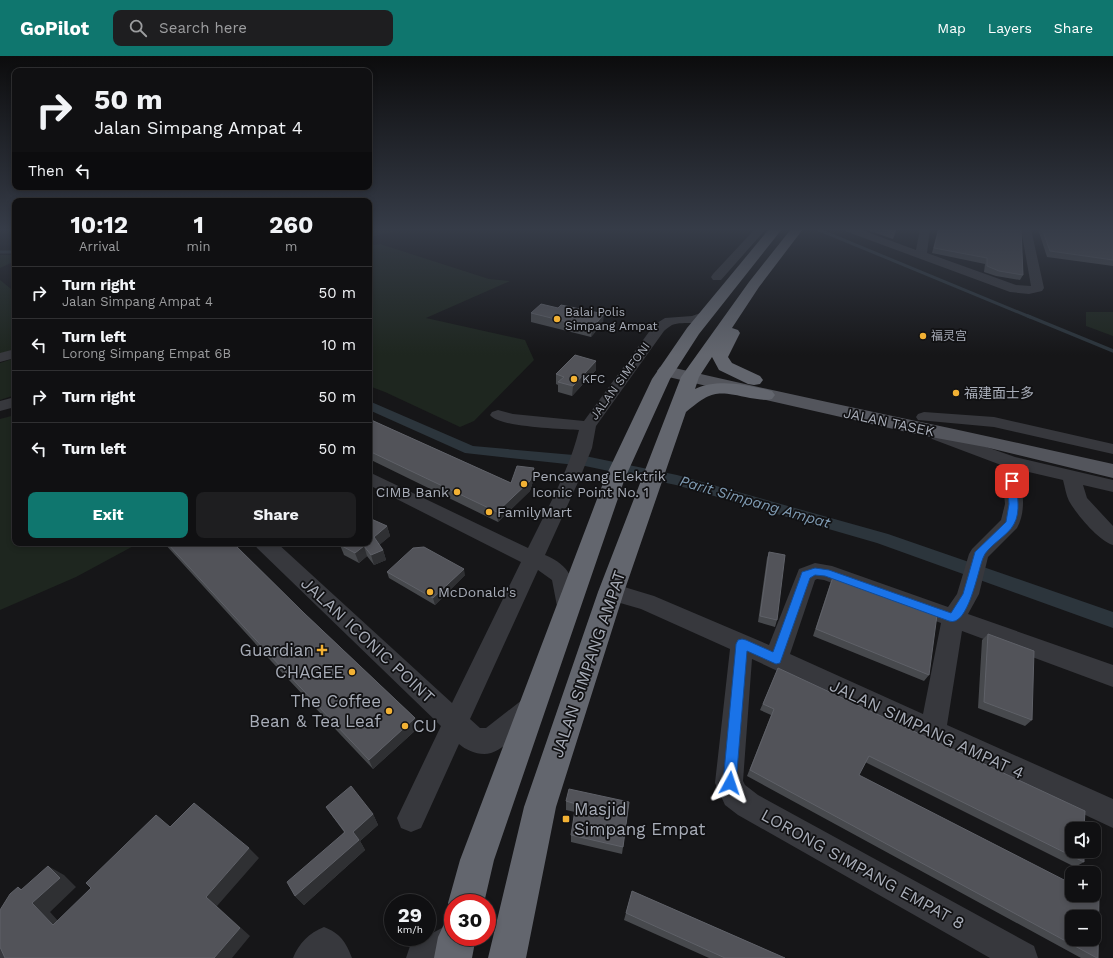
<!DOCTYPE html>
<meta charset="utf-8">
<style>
body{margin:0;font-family:"Work Sans","Noto Sans SC",sans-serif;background:#1e1e20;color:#f1f3f6;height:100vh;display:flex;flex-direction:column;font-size:15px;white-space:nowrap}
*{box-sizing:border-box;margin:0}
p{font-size:13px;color:#9c9d9f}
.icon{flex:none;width:22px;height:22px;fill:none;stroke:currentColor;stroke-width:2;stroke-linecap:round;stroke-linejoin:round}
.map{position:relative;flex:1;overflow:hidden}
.side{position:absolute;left:12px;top:142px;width:360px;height:348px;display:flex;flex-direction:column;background:#101012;border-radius:8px;box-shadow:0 2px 6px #0003,0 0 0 1px #303032}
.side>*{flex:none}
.guide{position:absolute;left:12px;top:12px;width:360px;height:122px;border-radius:8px;box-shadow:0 2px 6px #0003,0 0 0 1px #303032;background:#101012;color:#f1f3f6;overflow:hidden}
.tools{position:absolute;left:1065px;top:766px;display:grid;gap:8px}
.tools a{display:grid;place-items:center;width:36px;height:36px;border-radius:8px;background:#101012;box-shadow:0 2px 6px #0003,0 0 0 1px #303032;font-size:20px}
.speed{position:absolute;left:384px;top:838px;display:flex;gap:8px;font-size:20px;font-weight:700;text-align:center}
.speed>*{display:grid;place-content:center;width:52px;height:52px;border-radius:50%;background:#101012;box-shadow:0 2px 6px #0003,0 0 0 1px #303032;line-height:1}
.speed small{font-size:10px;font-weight:400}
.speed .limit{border:6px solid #d22;background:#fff;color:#111}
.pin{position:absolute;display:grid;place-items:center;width:34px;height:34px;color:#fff;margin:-17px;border-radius:8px;box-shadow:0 2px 6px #0006}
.me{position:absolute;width:44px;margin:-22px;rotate:5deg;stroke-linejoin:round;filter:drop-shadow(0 0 3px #0008)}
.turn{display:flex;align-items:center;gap:14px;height:84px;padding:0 16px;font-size:18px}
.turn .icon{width:52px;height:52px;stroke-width:2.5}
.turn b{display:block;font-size:28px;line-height:34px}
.then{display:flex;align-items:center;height:38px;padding:0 16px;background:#0003;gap:8px;font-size:15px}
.eta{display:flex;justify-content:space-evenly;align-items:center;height:68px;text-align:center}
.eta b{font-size:24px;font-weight:700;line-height:28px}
.cta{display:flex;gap:8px;margin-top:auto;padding:8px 16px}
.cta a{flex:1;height:46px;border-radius:8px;background:#0f766e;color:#fff;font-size:16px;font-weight:700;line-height:46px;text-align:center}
.cta a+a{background:#1e1e20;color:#f1f3f6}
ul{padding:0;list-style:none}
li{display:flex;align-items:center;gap:12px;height:52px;padding:0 16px;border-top:1px solid #303032}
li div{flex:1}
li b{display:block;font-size:15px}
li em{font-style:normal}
header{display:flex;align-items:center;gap:24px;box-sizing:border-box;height:56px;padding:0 20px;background:#0f766e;color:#fff}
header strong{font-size:19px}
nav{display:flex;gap:22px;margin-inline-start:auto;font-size:14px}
.search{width:280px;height:36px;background:#1e1e20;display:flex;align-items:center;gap:10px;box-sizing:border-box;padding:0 14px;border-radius:8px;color:#9c9d9f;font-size:15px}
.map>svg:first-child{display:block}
.green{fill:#1e261f}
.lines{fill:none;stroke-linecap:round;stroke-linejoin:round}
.stream-far1{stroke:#2c353c;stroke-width:3}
.stream{stroke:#2c353c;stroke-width:3.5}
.canal{fill:#2c353c;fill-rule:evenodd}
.minor{fill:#37383d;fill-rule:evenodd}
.major{fill:#53555c;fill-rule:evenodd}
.highway{fill:#63666e;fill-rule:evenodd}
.wall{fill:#47494d}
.shaded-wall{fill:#2f3033}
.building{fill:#525359;stroke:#5f6168;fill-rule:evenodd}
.route{fill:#1a73e8;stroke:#114b97}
.poi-dot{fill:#f2b134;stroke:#111113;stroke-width:1.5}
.labels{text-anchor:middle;stroke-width:3.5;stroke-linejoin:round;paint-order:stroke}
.far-poi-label{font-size:12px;fill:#a8adb8;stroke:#111113;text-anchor:start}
.far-street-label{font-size:12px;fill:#a8adb8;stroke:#111113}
.poi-label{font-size:14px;fill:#a8adb8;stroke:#111113;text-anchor:start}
.street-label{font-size:14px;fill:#a8adb8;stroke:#111113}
.water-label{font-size:15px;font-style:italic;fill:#7f9bb3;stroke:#111113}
.near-street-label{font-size:17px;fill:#a8adb8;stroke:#111113}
.near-poi-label{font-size:17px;fill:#a8adb8;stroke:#111113;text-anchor:end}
</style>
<header>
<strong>GoPilot</strong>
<div class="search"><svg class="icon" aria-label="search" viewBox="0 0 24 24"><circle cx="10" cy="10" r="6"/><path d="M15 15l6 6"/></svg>Search here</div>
<nav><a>Map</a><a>Layers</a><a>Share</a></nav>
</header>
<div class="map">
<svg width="1113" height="902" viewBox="0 0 1113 902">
<rect width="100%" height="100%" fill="#161618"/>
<path class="green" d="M369,173H408L369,181Z
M380,188L489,223L510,225L426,262L525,284L534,304L474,365L460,371L385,336L369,330V190Z
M0,199H15V205L0,212Z
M0,224L15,236V293L0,298Z
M1086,256H1113V280L1086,270Z
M15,302V339L0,344V307Z
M15,359V487H139L76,521L0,554V363Z"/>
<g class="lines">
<path class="stream-far1" d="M817,173L1030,261
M0,196H15"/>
<path class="stream" d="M1028,260L1113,295"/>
<path class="canal" d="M369,345L473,390L585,400L677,419L888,478L1113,556V572L877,487L676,429L585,410L465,397L369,354Z"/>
<path class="minor" d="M755,173H766L721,224H713L711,221L713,218Z
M844,173H859L916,194L920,173H930L927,197L1016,229L1031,230L1021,173H1031L1044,232L1042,235L1029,238L1010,236L845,175Z
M706,255L711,256L713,259C703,272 684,264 672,269C669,271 666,273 664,275L596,370L592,392L579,424L545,499C571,510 574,524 579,550L576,556L568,559L560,556L557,550L552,524L538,514L470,663L480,672H486L522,644L531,640L540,644L544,652C542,655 541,658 540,660C534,668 499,696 491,697C480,700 467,695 459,688L421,772L411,776L401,772L397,762L441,670L257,492L254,487H277L452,647L521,506L369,429V416L528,492C547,453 569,415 579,374C562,373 498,371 490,359L492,356L498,354L513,358L584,365L654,269L665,262L692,260Z
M15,293V302L0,306V297Z
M15,341V351L0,355V345Z
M924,356L994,361L1113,388V398L994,371L918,364L916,361L918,358Z
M938,374L1015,401L1113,424V436L1083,429L1087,442L1113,470V489C1099,485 1077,459 1069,445C1066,439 1065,431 1063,424L1020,414C1022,433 1027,454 1017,472L988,501L979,538L968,558L1113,609V631L962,575L947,669L1113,743V772L752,603L743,725L745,729L758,739L1034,890L1038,902H990L738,759L725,749L715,727L730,593L641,553L603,542L600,536L603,530L611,527L654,540L769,589L799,513L815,507L832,510L948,551L957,538L969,498L972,493L1001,464L1005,448L1001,409L932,383L930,379L932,375ZM817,523L824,524L941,567L923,658L790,598L815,524Z
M453,866V881H473L468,892L451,902H406L410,890L427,880Z
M324,871C340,877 346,886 352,902H293C299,887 309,877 324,871Z
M0,880L12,884L19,902H0Z"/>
<path class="major" d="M666,310C815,345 964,374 1113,408V422L985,391L920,379L766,344L660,319L657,315L660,311Z"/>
<path class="highway" d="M769,173H782L699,278L670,323L625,422L494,804L484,847H453V859L448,847L460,804L605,422L652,323L687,272Z
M791,173H803L759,231L732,272L738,274L740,277L728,301L732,307L760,320L763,324L760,328L754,329L748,328L719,314L712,301L699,321L695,333C718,322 748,329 772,335L775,339L772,343C765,345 758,343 750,342C716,335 713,334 686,356L624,536L556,751L526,902H488L524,751L598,536L681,321L749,226Z
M453,864V881H476L472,902H434L438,881L444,868Z"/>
</g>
<path class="wall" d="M867,173H897L893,183L867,174Z
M938,173H1021L1023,219L1020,224L996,220L984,216L985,208L932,197Z
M1038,173H1113V210L1047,201Z
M531,257L603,267L591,281L531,266Z
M596,305V314L572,340L558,336V329L556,328V318Z
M369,363L511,427L534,422L530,435L498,466L369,403Z
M387,470L390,480L379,489L383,494L386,504L374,509L367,500L359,507L344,499L340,489Z
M164,487H233L304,557L415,662L418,672L373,713L272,606Z
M769,496L777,564L775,571L758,566L767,502Z
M387,516L465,519L435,549L389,522Z
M833,521L929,619L924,625L813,580L830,528Z
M988,578L1032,664L1025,670L978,652L982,584Z
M778,612L1084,806L1075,811L865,706L859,719L1098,902H1081L747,720L771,659L760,654Z
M566,745L629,746L623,791L622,798L571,786V779L575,756L566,754Z
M326,751L373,758L378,769L360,785L365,794L304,849L295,840L344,776L333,761Z
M632,835L785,902H709L624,864Z"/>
<path class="shaded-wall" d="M604,258L603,267L591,281L592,272Z
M596,305V314L572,340L573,330Z
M534,412V422L530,435L498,466L497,456Z
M387,470L390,480L377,491L374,481Z
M364,490L367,500L359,507L355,497Z
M383,494L386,504L374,509L371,499Z
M464,513L465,519L435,549L433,542Z
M415,662L418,672L373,713L369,704Z
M373,758L378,769L360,785L365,794L304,849L295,840L353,776Z
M249,792L259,802L217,850L250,880L232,902H214L206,841Z
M48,810L64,819L76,831L50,856L70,878L53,869L32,847L18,831L36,840Z"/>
<path class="building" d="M882,173H896L894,177Z
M939,173H1021L1023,219L999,215L987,210V202L934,192Z
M1042,173H1113V204L1050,195Z
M541,248L558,252L561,249L604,258L592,272L531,257Z
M575,299L596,305L573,330L558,326L564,321L556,318Z
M369,363L511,427L517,410L534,412L530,425L497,456L369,395Z
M369,462L387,470L374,481L383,494L371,499L364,490L355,497L340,489V487H369Z
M167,487H233L304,557L415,662L369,704L267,596Z
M424,491L464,513L433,542L387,516L413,492Z
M769,496L785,499L777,564L760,560Z
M833,521L937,559L929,619L816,573Z
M988,578L1034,595L1032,664L984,646Z
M778,612L1085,755L1084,773H1072V795H1084V806L869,700L859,719L1072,828V839H1094L1099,841L1098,902H1097L750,714L774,653L763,648ZM1072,861H1094V883H1072Z
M351,730L373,758L353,776L359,784L295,840L287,826L345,776L326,751Z
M569,733L629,746L623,791L571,779L576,748L566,745Z
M194,747L249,792L206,841L240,872L214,902H5L0,891V854L10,838L18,831L21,834L48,810L60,822L32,847L53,869L91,832L86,827L156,759L170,771Z
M632,835L785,902H725L626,857Z"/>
<linearGradient id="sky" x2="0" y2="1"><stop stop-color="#0c0c0d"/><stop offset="0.58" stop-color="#363c48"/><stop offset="1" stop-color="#363c48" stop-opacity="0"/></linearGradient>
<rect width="1113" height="299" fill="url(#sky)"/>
<path class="route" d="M1012,422L1016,425C1017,438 1021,456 1014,468C1008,480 987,490 983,502C978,514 968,572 949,565L825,520L815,519L810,522L780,607L776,608L747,595L736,727L734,732L730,734L725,732L723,727L736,588L738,584L742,583L746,584L773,596L801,519L802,516L815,512L829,514L951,557L963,538L975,496L1006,466L1009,448L1007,425Z"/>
<g class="poi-dot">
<circle cx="557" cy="263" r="4"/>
<circle cx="923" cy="280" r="4"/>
<circle cx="574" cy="323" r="4"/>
<circle cx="956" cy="337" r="4"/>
<circle cx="524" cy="428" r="4"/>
<circle cx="457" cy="436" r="4"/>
<circle cx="489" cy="456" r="4"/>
<circle cx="430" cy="536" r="4"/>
<path d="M320 588h4v4h4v4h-4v4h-4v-4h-4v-4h4z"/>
<circle cx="352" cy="616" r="4"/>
<circle cx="389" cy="655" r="4"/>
<circle cx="405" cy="670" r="4"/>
<rect x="562" y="759" width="8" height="8" rx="2"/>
</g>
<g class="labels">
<g class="far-poi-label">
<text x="565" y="260">Balai Polis<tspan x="565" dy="14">Simpang Ampat</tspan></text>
<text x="931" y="284">福灵宫</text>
<text x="582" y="327">KFC</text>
</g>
<g class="far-street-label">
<text transform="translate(620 325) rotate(-54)" y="4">JALAN SIMFONI</text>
</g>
<g class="poi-label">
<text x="964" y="342">福建面士多</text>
<text x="532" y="425">Pencawang Elektrik<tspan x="532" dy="16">Iconic Point No. 1</tspan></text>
<text x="449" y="441" text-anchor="end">CIMB Bank</text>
<text x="497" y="461">FamilyMart</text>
<text x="438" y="541">McDonald's</text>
</g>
<g class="street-label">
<text transform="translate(889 366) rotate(12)" y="5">JALAN TASEK</text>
</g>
<g class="water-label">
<text transform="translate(755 446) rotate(16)" y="5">Parit Simpang Ampat</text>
</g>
<g class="near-street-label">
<text transform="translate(368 584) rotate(43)" y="6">JALAN ICONIC POINT</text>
<text transform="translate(588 608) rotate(-71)" y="6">JALAN SIMPANG AMPAT</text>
<text transform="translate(927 673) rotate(25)" y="6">JALAN SIMPANG AMPAT 4</text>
<text transform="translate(863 813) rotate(29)" y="6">LORONG SIMPANG EMPAT 8</text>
</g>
<g class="near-poi-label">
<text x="314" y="600">Guardian</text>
<text x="344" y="622">CHAGEE</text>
<text x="381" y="651">The Coffee<tspan x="381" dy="20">Bean &amp; Tea Leaf</tspan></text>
<text x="413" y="676" text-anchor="start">CU</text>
<text x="574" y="759" text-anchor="start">Masjid<tspan x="574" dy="20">Simpang Empat</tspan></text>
</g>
</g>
</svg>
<div class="tools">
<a><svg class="icon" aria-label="sound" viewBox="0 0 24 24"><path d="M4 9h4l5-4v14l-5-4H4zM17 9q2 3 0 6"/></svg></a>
<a>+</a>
<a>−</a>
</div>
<div class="speed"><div>29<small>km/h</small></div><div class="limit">30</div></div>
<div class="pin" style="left:1012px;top:425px;background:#d93025"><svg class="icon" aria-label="arrive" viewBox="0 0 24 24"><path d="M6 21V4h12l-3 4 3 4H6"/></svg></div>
<svg class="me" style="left:730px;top:727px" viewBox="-20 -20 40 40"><path d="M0-17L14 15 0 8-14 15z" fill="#1a73e8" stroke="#fff" stroke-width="4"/></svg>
<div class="guide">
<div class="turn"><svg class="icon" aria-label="right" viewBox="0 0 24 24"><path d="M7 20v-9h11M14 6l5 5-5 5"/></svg><div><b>50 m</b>Jalan Simpang Ampat 4</div></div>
<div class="then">Then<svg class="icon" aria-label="left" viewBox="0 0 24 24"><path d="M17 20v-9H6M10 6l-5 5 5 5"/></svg></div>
</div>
<section class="side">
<div class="eta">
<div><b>10:12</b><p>Arrival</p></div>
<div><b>1</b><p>min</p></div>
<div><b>260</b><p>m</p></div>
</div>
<ul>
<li><svg class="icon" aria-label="right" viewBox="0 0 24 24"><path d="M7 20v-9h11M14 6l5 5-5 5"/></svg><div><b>Turn right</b><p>Jalan Simpang Ampat 4</p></div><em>50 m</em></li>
<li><svg class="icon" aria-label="left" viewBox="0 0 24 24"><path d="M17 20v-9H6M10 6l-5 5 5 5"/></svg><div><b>Turn left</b><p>Lorong Simpang Empat 6B</p></div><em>10 m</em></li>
<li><svg class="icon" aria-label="right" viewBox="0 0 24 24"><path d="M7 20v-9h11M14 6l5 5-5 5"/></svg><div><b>Turn right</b></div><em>50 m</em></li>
<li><svg class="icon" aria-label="left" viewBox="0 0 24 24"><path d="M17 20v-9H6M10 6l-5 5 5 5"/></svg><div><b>Turn left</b></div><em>50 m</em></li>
</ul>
<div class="cta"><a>Exit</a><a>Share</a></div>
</section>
</div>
